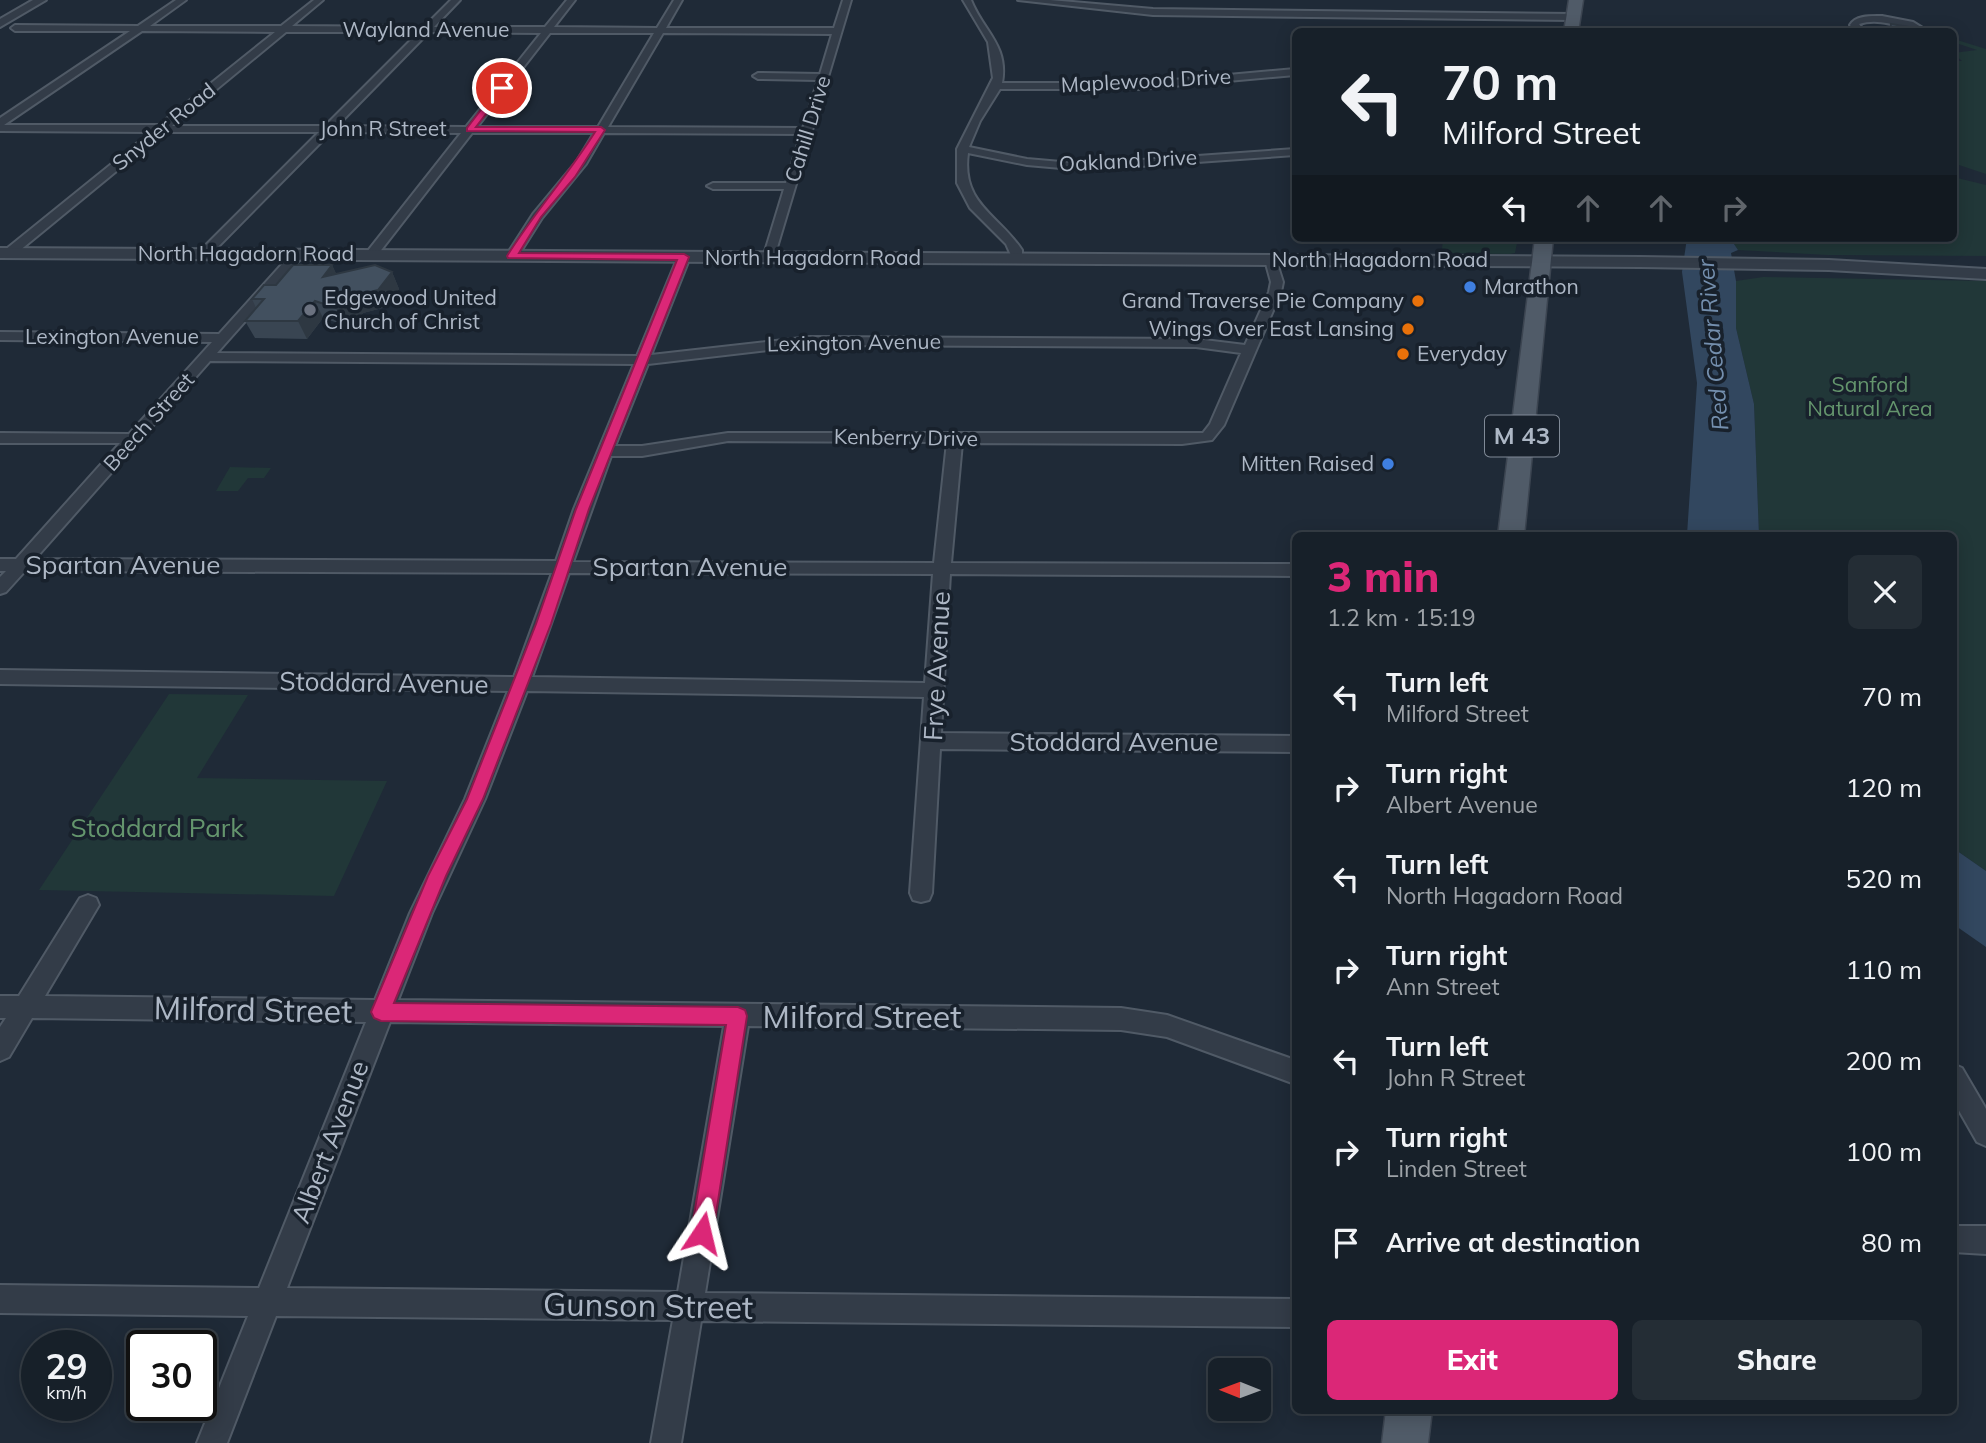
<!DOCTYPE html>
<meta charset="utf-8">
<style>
body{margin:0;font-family:Mulish,sans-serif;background:#242d35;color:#f1f3f6;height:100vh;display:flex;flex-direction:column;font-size:26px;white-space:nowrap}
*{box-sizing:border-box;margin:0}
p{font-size:23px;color:#9ea3a8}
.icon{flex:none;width:38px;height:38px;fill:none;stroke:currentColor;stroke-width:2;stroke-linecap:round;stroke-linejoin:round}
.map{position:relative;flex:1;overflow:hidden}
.panel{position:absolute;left:1292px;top:532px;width:665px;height:882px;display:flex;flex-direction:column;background:#172029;border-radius:10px;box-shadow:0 4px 18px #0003,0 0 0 2px #363e46}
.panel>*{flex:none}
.banner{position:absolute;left:1292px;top:28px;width:665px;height:214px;border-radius:10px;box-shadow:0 4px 18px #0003,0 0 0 2px #363e46;background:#172029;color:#f1f3f6;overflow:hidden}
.needle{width:46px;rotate:271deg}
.controls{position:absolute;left:1208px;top:1358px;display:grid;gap:14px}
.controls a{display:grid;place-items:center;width:63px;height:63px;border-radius:10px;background:#172029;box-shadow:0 4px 18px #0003,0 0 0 2px #363e46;font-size:35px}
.speed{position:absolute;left:21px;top:1330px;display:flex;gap:14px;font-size:35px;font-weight:700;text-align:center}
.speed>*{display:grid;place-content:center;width:91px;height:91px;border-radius:50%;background:#172029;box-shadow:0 4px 18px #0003,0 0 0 2px #363e46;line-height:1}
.speed small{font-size:18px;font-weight:400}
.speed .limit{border:4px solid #111;border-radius:10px;background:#fff;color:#111}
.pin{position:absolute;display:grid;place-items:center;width:60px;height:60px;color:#fff;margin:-30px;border:4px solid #fff;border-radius:50%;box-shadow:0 2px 7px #0007}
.me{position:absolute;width:77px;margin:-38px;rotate:10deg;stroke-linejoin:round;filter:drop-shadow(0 0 5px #0008)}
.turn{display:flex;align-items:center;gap:24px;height:147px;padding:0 35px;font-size:32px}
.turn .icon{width:91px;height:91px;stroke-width:2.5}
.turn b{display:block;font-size:49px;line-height:60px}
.lanes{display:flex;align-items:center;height:66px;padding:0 35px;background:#0003;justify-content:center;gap:35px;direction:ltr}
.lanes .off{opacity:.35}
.round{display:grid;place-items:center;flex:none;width:74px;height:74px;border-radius:10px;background:#242d35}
.overview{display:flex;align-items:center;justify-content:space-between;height:119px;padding:0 35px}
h1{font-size:42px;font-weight:800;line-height:52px;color:#db2777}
.primary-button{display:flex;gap:14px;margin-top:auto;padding:14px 35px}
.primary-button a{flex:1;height:80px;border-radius:10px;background:#db2777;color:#fff;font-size:28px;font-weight:800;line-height:80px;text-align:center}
.primary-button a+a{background:#242d35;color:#f1f3f6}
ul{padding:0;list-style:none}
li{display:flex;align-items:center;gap:21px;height:91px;padding:0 35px}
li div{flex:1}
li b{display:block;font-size:26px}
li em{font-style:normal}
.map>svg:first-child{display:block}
.green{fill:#213738}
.water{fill:#32475f}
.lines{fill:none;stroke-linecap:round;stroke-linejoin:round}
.minor-casing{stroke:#505a66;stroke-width:4}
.tertiary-casing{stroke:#505a66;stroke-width:4}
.primary-casing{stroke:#3c4551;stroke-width:3}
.minor{fill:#333c48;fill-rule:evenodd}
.tertiary{fill:#333c48;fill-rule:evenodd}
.primary{fill:#505b68;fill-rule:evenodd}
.wall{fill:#394552}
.shaded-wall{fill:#2e3842}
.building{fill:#42505f;stroke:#2e3842;stroke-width:2}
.route{fill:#db2777;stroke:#8e194d;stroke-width:2}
.shop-dot{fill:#3f7fe0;stroke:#18212c;stroke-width:2.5}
.food-dot{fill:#e8710a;stroke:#18212c;stroke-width:2.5}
.worship-dot{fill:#6b7280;stroke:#18212c;stroke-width:2.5}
.labels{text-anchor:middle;stroke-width:7;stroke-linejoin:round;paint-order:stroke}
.far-street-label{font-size:21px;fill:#adb7c5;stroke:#18212c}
.far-poi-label{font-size:21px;fill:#adb7c5;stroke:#18212c;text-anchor:start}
.far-park-label{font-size:21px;fill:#64956d;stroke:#18212c}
.far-water-label{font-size:23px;font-style:italic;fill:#748fae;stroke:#18212c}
.shield{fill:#18212c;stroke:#808a97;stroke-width:2}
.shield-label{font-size:24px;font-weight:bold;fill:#adb7c5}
.street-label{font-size:26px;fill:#adb7c5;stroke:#18212c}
.park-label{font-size:26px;fill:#64956d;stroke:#18212c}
.near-street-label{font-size:32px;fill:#adb7c5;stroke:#18212c}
</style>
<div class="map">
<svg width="1986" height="1443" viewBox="0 0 1986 1443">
<rect width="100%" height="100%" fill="#1f2a37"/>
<path class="green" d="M1954,39L1986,49V174L1953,163V61H1962L1953,53L1977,50L1953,42Z
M1953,177L1986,185V256L1828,255L1738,250L1730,238H1953Z
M1443,238H1518L1515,253L1509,254L1446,253L1442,249Z
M1763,277L1986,281V871L1953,848V536L1759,535L1754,404L1736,328V281Z
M230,467L271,468L264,478H248L238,491H216Z
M169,694L248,695L197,778L387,781L334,896L39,890Z"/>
<path class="water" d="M1687,238H1730L1738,250L1731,253L1736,281V328L1754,404L1759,535H1687L1697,383L1682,272Z
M1953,848L1986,871V947L1953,924Z"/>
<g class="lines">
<g class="minor-casing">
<path id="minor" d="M176,0H186L150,26H281L314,0H323L292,26L424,27L451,0H460L434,27H545L567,0H575L554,27L657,28L674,0H682L666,28H834L843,0H851L773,261L763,258L784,189H713L707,186L713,183H786L801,134L604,133L586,164L542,218L516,259L512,260L506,256L533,214L577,161L594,133H472L375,258L371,259L365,255L367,252L461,133L331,132L208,257H200V251L319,132H164L13,256H5V250L151,132L0,131V118L130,31H15L11,28L15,25L138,26ZM142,31L275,32L159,125H4ZM286,32H419L325,126H172ZM429,32L541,33L466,127L337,126ZM550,33H654L598,127H477ZM663,33L832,34L820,74L758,73L753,76L758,79L818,80L803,128L608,127Z
M963,0H971C983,31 1009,45 1002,83H1140L1295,69V75L1140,89H1000L980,121L969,147L1027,159L1084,164L1295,149V155L1084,170L1027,165L968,153C961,204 998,214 1022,250V262H1014L1006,244L970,208L957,183V149L993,78L988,42Z
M1018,0H1050L1153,9L1573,14L1577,17L1573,20L1153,15Z
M1882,16L1913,22L1929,32C1905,32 1885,16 1859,24L1865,32H1855L1850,25C1856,15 1871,16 1882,16Z
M297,251L303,255L301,258L217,353L637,356L678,257L684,253L690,257L651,355L810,337L1196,339L1245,345L1269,292L1271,282L1265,260L1267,257H1275L1283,282L1281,292L1224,425L1212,440L1182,444L962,443L951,563L1295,564V576L950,574L941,733L1295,736V752L940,749L932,893L929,900L921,902L913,900L910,893L924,697L527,691L485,799L432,913L398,1000L1121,1008L1167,1015L1295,1060V1084L1167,1037L1121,1030L748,1026L705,1293L1295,1299V1327L701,1321L681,1443H651L673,1320L276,1316L227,1443H197L248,1316L0,1313V1285L259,1288L366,1022L32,1018L9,1057L0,1061V1027L6,1018H0V996H19L80,898L88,895L96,898L99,905L45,996L375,1000L410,913L465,799L508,691L0,684V670L514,677L552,573L25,571L6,592L0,594V577L6,571H0V559H16L120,443H0V433L129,434L212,342L0,340V332L219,334L293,252ZM810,345L1196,347L1241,353L1210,424L1203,433H728L642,446H615L648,364ZM210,361L634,364L574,509L556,561L35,559ZM728,441L947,442L934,563L573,562L611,456H642ZM569,573L933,574L925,683L532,677ZM390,1022L724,1026L678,1292L287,1288Z
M1953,1064L1962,1068L1986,1109V1146L1977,1142L1953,1100Z
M1953,1226H1986V1254L1953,1252Z"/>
</g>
<g class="tertiary-casing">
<path id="tertiary" d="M33,0H46L0,27V19Z
M0,248L1641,257L1829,260L1986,269V279L1829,270L1641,267L0,258Z"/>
</g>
<g class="primary-casing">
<path id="primary" d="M1569,0H1583L1578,32H1564Z
M1535,238H1553L1524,536H1498Z
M1386,1410H1432L1428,1443H1382Z"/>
</g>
<use href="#minor" class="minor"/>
<use href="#tertiary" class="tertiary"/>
<use href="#primary" class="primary"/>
</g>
<path class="wall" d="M332,265L336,274L392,272L399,289L386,307L363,313L356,322L344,325L323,318L307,339L255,338L245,321L256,308L252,299L276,285Z"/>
<path class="shaded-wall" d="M332,265L341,283L323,277Z
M392,272L399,289L386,307L363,313L356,322L344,325L336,308Z
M315,301L323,318L307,339L298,321Z"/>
<path class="building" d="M1891,24L1916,28V32H1890Z
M293,265H332L323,277L375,265L392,272L378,290L355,296L348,304L336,308L315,301L298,321H245L264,299H252L264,285H276Z"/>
<path class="route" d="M499,86L506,88L476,127H601L605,130L575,177L541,217L519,253L684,254L689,257L589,509L551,624L483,799L446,876L394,1003L738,1007L745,1010L747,1016L713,1233L710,1241L702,1244L694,1241L691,1233L726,1025L381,1021L374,1018L371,1012L428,876L467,799L536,624L576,509L677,260L508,258L507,256C534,213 568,175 595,132L467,131V128Z"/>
<g class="shop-dot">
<circle cx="1470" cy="287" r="7"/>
<circle cx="1388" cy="464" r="7"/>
</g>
<g class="food-dot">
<circle cx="1418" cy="301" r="7"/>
<circle cx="1408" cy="329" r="7"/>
<circle cx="1403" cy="354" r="7"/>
</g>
<circle class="worship-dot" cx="310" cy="310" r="7"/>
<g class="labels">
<g class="far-street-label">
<text x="426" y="37">Wayland Avenue</text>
<text transform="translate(1146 81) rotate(-3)" y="7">Maplewood Drive</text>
<text transform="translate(164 127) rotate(-39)" y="7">Snyder Road</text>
<text x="383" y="136">John R Street</text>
<text transform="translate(808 129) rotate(-73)" y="7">Cahill Drive</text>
<text transform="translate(1128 161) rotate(-3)" y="7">Oakland Drive</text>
<text x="246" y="261">North Hagadorn Road</text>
<text x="813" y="265">North Hagadorn Road</text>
<text x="1380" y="267">North Hagadorn Road</text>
<text x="112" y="344">Lexington Avenue</text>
<text transform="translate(854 343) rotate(-1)" y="7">Lexington Avenue</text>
<text transform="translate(149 422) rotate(-48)" y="7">Beech Street</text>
<text transform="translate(906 438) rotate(1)" y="7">Kenberry Drive</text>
</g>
<g class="far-poi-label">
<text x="1484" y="294">Marathon</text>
<text x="324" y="305">Edgewood United<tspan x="324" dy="24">Church of Christ</tspan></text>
<text x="1404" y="308" text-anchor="end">Grand Traverse Pie Company</text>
<text x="1394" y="336" text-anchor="end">Wings Over East Lansing</text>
<text x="1417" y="361">Everyday</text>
<text x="1374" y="471" text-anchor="end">Mitten Raised</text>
</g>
<g class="far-park-label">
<text x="1870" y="392">Sanford<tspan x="1870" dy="24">Natural Area</tspan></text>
</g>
<g class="far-water-label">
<text transform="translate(1713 345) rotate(-95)" y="8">Red Cedar River</text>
</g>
<rect class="shield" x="1485" y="415.5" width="74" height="41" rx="5"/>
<g class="shield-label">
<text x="1522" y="444">M 43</text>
</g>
<g class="street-label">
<text x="123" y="574">Spartan Avenue</text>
<text x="690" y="576">Spartan Avenue</text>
<text transform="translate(937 666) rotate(-87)" y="9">Frye Avenue</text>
<text transform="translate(384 683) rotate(1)" y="9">Stoddard Avenue</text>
<text x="1114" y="751">Stoddard Avenue</text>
<text transform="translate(330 1142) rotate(-69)" y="9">Albert Avenue</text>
</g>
<g class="park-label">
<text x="157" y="837">Stoddard Park</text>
</g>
<g class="near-street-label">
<text transform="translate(253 1010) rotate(1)" y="11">Milford Street</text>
<text x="862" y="1028">Milford Street</text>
<text transform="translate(648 1306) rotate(1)" y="11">Gunson Street</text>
</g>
</g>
</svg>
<div class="controls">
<a><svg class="needle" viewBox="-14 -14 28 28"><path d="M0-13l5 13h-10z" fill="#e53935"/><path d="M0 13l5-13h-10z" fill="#9ea3a8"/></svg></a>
</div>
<div class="speed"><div>29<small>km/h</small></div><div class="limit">30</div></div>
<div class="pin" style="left:502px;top:88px;background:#d93025"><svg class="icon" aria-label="arrive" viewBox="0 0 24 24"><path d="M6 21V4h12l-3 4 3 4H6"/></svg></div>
<svg class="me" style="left:702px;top:1233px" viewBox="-20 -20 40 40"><path d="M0-17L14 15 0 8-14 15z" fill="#db2777" stroke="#fff" stroke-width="4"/></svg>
<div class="banner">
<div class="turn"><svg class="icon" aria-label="left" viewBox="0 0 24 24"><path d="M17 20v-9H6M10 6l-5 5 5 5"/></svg><div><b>70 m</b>Milford Street</div></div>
<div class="lanes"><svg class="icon" aria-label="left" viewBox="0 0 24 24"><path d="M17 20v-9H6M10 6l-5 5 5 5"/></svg><svg class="icon off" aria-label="ahead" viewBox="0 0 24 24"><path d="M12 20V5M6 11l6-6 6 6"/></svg><svg class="icon off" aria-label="ahead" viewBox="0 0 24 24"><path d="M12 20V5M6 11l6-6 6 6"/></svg><svg class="icon off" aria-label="right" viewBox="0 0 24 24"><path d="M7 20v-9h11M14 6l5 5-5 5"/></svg></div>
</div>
<section class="panel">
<div class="overview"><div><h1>3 min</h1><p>1.2 km · 15:19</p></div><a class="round"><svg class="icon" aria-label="close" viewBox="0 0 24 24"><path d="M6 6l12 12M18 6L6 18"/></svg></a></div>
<ul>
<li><svg class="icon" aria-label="left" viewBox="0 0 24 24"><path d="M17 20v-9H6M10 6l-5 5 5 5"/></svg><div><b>Turn left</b><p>Milford Street</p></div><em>70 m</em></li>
<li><svg class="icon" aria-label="right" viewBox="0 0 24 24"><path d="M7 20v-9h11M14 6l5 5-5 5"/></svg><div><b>Turn right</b><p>Albert Avenue</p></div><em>120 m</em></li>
<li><svg class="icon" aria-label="left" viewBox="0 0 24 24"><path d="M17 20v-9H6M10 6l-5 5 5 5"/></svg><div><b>Turn left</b><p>North Hagadorn Road</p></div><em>520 m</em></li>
<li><svg class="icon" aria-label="right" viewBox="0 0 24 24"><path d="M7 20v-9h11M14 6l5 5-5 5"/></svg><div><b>Turn right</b><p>Ann Street</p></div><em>110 m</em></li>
<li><svg class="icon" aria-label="left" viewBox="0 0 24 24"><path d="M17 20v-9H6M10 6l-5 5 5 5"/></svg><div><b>Turn left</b><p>John R Street</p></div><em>200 m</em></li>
<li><svg class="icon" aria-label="right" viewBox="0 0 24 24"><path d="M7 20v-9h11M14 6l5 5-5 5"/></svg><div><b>Turn right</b><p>Linden Street</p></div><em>100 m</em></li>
<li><svg class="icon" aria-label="arrive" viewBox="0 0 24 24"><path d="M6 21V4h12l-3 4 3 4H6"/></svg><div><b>Arrive at destination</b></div><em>80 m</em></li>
</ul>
<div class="primary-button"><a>Exit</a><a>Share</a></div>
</section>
</div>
